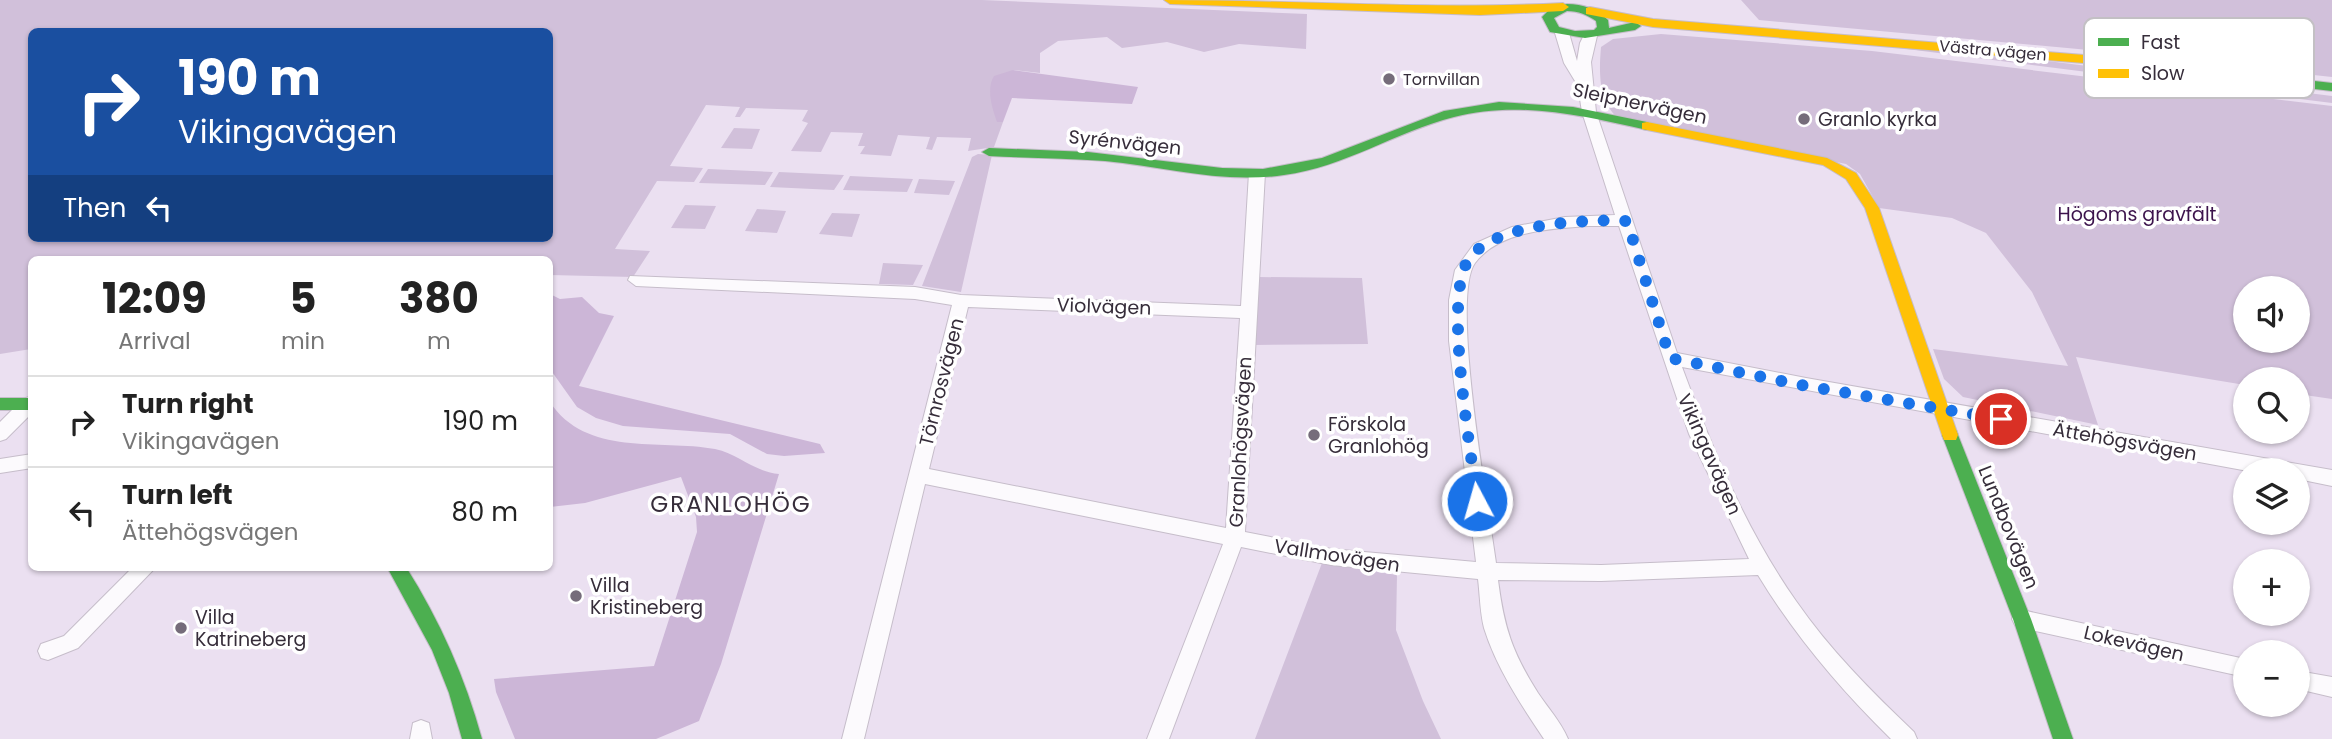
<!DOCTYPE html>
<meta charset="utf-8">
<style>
body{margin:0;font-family:Poppins,sans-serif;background:#f2f2f2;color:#222;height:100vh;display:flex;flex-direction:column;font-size:26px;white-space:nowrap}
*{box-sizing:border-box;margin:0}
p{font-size:23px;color:#767676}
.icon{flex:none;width:38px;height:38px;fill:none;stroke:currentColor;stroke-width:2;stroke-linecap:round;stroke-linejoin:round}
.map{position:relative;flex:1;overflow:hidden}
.drawer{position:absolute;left:28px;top:256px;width:525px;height:315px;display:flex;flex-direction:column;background:#fff;border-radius:10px;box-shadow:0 2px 5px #0004}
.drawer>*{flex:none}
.hud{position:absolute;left:28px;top:28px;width:525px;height:214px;border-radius:10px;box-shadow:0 2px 5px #0004;background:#1a4fa0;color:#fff;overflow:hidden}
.controls{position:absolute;left:2233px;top:276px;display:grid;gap:14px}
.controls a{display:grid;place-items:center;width:77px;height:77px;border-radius:50%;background:#fff;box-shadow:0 2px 5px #0004;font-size:35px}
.pin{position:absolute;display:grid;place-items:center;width:60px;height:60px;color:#fff;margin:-30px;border:4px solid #fff;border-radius:50%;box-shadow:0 2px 7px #0007}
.me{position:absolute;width:77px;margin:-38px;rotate:354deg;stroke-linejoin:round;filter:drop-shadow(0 0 5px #0008)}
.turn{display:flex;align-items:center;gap:24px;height:147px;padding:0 35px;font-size:32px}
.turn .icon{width:91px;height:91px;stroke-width:2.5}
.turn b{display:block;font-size:49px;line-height:60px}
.then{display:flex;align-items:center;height:66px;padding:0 35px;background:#0003;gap:14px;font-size:26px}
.eta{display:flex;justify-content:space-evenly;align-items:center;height:119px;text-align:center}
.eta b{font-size:42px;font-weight:700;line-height:49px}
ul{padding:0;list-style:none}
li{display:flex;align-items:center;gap:21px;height:91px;padding:0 35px;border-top:2px solid #e0e0e0}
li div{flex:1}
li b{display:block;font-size:26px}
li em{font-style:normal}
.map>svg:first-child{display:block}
.green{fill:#d1c0da;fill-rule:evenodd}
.forest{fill:#ccb6d7}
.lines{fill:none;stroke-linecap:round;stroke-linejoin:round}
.street-casing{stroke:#c6bdca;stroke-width:2}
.fast-casing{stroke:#c6bdca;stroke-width:2}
.slow-casing{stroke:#c6bdca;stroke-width:2}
.street{fill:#fcfafd;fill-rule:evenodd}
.fast{fill:#4caf50;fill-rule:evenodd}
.slow{fill:#ffc107;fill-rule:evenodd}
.route{stroke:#1a73e8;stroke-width:12;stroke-dasharray:0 21.6}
.poi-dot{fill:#756c7a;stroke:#fff;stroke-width:2.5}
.labels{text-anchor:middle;stroke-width:7;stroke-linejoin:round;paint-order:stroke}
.far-street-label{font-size:16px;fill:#362d3a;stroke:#fff}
.far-poi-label{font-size:16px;fill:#362d3a;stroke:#fff;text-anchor:start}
.street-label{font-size:19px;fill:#362d3a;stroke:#fff}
.poi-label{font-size:19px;fill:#362d3a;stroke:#fff;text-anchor:start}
.park-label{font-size:19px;fill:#3c134c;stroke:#fff}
.quarter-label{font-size:23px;letter-spacing:2px;fill:#362d3a;stroke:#fff}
.key{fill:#fff;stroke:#c3c0c4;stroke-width:2}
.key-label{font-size:19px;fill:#362d3a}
</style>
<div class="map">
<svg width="2332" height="739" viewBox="0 0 2332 739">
<rect width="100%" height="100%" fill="#ebe0f1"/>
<path class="green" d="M0,0H982L1307,14L1306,49L1239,44L1204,52L1167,42L1122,48L1107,37L1058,41L1040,53V73L1013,70L997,122H1003L994,147L968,151L971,138L937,137L932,150L926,149L930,137L898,135L891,156L860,154L865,146H858L863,133L831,132L821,152L791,151L808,123L802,121L808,110L746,108L740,117H735L740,107L706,105L670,166L703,168L694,182L657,181L615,249L650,251L633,277L550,275V259H32L31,349L0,354ZM32,32H550V238H32Z
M1741,0H2332V77L2078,49L1759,20Z
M1661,34L1872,51L2332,106V399L2298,394V380H2245V385L2076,357L2098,425L1963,397L1944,379L1933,349L2068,366L2032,292L1986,233L1952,218L1879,208L1860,174L1846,164L1617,117C1598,100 1599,71 1601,47L1613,39ZM2245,289H2298V341H2245Z
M1891,47L2047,61L2332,96V103Z
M734,128L760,129L752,149L721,148Z
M978,154L992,155L961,292L922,286L972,157Z
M708,169L773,172L765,185L699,183Z
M779,172L844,175L834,190L770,187Z
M850,176L913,179L907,192L843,190Z
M919,179L955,181L949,195L914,193Z
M685,205L716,206L705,229L671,228Z
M757,209L786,211L777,233L745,231Z
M832,213L860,214L852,237L819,234Z
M883,263L923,265L913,285L879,284Z
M1259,277L1362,278L1368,344L1255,345Z
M1322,563L1397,575L1396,630L1423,701L1441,739H1255Z"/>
<path class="forest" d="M1013,70L1138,87L1132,104L1012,98L1003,122H997C992,108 986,89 994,76Z
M550,294L560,299L582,297L599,313L614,316L579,386L820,444L825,453L784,456L767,454L730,434L623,426L596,418L577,407L550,369Z
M550,402C586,457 659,439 715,449C739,454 752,471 779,474L721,664L699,721L656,739H515L496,692L494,679L654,666L697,532L696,517L681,477L585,503L550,507Z"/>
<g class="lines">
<g class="street-casing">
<path id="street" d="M1562,29L1569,33L1577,61L1580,43L1585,33H1595L1597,36L1591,62L1596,112L1677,353L1806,378L2332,470V486L2298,479V471H2248L1682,367C1712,448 1746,530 1796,601C1830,650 1871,691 1914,732L1917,739H1891C1840,689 1795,636 1758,575L1601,581L1498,580C1504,627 1512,652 1538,693C1548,708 1561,722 1568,739H1544C1521,705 1496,667 1484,628C1480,612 1480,595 1478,579L1331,565L1241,547L1169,739H1147L1223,544L925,484L864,739H842L952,305L915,299L636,286L628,280L630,276L915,287L961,295L1241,306L1249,173L1252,170H1262L1265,173L1245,532L1331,549L1476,562L1449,341V300L1455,270L1474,244L1512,227L1565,217L1615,215L1582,112L1578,86L1564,63L1555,33ZM1588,226H1619L1689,434L1749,559L1601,565L1496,563C1489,511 1450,297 1475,263C1500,230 1551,229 1588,226ZM968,307L1240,318L1226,528L929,469Z
M29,397L32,398V413L6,439L0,441V422L23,399Z
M32,454V468L0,473V459Z
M133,567H156L78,648L48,660L41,658L38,651L41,644L64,636Z
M2022,610L2245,659V677L2022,628L2015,625L2012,619L2015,613Z
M2298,671L2332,677V697L2298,689Z
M421,720L429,723L432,739H410L413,723Z"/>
</g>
<g class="fast-casing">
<path id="fast" d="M1567,4C1583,4 1597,9 1608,20L1609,28L1635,22L1641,26L1635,30L1585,38L1550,32L1542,17L1550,9ZM1567,11C1579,11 1587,15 1596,21L1597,27L1594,30L1575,31L1559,27L1554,18Z
M2084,55L2332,83V91L2080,62V56Z
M1499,102L1573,107L1647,122L1654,126L1647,130C1584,116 1518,100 1454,117C1395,132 1345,167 1284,175C1224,184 1165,167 1105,161C1067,158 1028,158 989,156L982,152L989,148L1088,152L1222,168L1263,169L1322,158L1444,111Z
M0,398H32V410H0Z
M1950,429L1956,430L1958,435L2031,619L2073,739H2053L2013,619L1942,435L1944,430Z
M387,567H406C440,621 465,677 482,739H462L449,693L432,650Z"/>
</g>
<g class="slow-casing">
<path id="slow" d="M1164,0C1297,0 1430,10 1563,3L1569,7L1563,11L1480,15L1170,4Z
M1590,7L1653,19L2084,55L2090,59L2084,63L1653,27L1586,14V8Z
M1647,122L1827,158L1856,173L1879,208L1958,435L1956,440H1944L1942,435L1865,208L1846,179L1823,165L1642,129V123Z"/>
</g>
<use href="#street" class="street"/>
<use href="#fast" class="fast"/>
<use href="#slow" class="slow"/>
</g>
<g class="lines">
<path class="route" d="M1477,501C1471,449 1444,303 1467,262C1489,223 1587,219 1627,221L1670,358L1806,386L2001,419"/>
</g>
<g class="poi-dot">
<circle cx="1389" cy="79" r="7"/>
<circle cx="1804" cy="119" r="7"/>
<circle cx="1314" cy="435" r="7"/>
<circle cx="576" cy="596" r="7"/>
<circle cx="181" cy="628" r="7"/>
</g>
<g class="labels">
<g class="far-street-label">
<text transform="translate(1993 50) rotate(5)" y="6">Västra vägen</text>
</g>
<g class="far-poi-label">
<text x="1403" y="85">Tornvillan</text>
</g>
<g class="street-label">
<text transform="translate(1640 103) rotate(12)" y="7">Sleipnervägen</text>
<text transform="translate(1125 142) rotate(6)" y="7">Syrénvägen</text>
<text transform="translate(1104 306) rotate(2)" y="7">Violvägen</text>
<text transform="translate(941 382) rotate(-76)" y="7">Törnrosvägen</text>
<text transform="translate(2125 441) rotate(10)" y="7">Ättehögsvägen</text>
<text transform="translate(1240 442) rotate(-87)" y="7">Granlohögsvägen</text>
<text transform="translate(1710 454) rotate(66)" y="7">Vikingavägen</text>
<text transform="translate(2009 527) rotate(68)" y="7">Lundbovägen</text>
<text transform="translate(1337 555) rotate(9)" y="7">Vallmovägen</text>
<text transform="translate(2134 643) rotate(13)" y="7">Lokevägen</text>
</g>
<g class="poi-label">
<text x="1818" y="126">Granlo kyrka</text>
<text x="1328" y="431">Förskola<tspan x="1328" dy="22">Granlohög</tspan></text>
<text x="590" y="592">Villa<tspan x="590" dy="22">Kristineberg</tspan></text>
<text x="195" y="624">Villa<tspan x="195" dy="22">Katrineberg</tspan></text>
</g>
<g class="park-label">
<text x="2137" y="221">Högoms gravfält</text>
</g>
<g class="quarter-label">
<text x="731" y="512">GRANLOHÖG</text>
</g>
</g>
<rect x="2084" y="18" width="230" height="80" rx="10" class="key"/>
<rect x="2098" y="38" width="31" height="8" fill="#4caf50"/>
<rect x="2098" y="69" width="31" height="9" fill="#ffc107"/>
<g class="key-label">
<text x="2141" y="49">Fast</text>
<text x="2141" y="80">Slow</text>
</g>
</svg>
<div class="controls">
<a><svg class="icon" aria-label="sound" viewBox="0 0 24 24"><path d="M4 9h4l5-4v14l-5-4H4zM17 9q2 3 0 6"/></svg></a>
<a><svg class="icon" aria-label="search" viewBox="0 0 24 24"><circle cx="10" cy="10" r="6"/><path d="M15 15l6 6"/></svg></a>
<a><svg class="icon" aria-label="layers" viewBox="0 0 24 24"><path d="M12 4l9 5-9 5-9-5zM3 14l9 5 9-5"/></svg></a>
<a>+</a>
<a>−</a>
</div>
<div class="pin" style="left:2001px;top:419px;background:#d93025"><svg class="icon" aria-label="arrive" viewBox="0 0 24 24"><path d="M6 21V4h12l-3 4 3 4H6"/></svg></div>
<svg class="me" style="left:1477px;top:501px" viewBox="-20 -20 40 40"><circle r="17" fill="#1a73e8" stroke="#fff" stroke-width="3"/><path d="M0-11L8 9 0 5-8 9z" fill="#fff"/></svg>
<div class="hud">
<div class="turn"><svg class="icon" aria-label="right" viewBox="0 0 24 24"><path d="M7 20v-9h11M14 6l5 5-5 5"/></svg><div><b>190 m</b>Vikingavägen</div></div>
<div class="then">Then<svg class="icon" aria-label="left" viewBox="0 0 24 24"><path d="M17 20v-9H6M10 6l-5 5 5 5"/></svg></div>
</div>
<section class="drawer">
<div class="eta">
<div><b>12:09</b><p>Arrival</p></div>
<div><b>5</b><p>min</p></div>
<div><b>380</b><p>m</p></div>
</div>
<ul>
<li><svg class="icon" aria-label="right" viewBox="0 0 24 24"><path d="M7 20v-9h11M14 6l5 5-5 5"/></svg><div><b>Turn right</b><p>Vikingavägen</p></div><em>190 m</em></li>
<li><svg class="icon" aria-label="left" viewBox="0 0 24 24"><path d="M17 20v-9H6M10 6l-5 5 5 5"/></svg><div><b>Turn left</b><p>Ättehögsvägen</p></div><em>80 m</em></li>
</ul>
</section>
</div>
